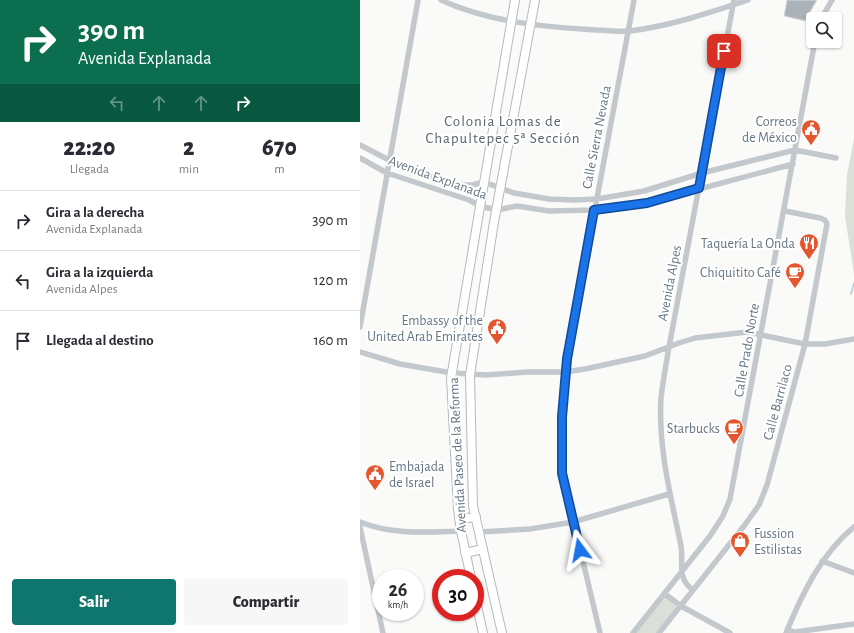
<!DOCTYPE html>
<html lang="es">
<meta charset="utf-8">
<style>
body{margin:0;font-family:"Alegreya Sans",sans-serif;background:#f7f7f7;color:#2b2b33;height:100vh;display:flex;flex-direction:column;font-size:15px;white-space:nowrap}
*{box-sizing:border-box;margin:0}
p{font-size:13px;color:#7c7c81}
.icon{flex:none;width:22px;height:22px;fill:none;stroke:currentColor;stroke-width:2;stroke-linecap:round;stroke-linejoin:round}
.map{position:relative;flex:1;overflow:hidden}
.panel{display:flex;flex-direction:column;background:#fff;width:360px}
.panel>*{flex:none}
.top-card{background:#0b6e4f;color:#fff;overflow:hidden}
.buttons{position:absolute;left:446px;top:12px;display:grid;gap:8px}
.buttons a{display:grid;place-items:center;width:36px;height:36px;border-radius:4px;background:#fff;box-shadow:0 1px 3px #0004;font-size:20px}
.speed{position:absolute;left:12px;top:569px;display:flex;gap:8px;font-size:20px;font-weight:700;text-align:center}
.speed>*{display:grid;place-content:center;width:52px;height:52px;border-radius:50%;background:#fff;box-shadow:0 1px 3px #0004;line-height:1}
.speed small{font-size:10px;font-weight:400}
.speed .limit{border:6px solid #d22;background:#fff;color:#111}
.pin{position:absolute;display:grid;place-items:center;width:34px;height:34px;color:#fff;margin:-17px;border-radius:8px;box-shadow:0 2px 6px #0006}
.me{position:absolute;width:44px;margin:-22px;rotate:347deg;stroke-linejoin:round;filter:drop-shadow(0 0 3px #0008)}
.turn{display:flex;align-items:center;gap:14px;height:84px;padding:0 12px;font-size:18px}
.turn .icon{width:52px;height:52px;stroke-width:2.5}
.turn b{display:block;font-size:28px;line-height:34px}
.lanes{display:flex;align-items:center;height:38px;padding:0 12px;background:#0003;justify-content:center;gap:20px;direction:ltr}
.lanes .off{opacity:.35}
.eta{display:flex;justify-content:space-evenly;align-items:center;height:68px;text-align:center}
.eta b{font-size:24px;font-weight:800;line-height:28px}
.primary-button{display:flex;gap:8px;margin-top:auto;padding:8px 12px}
.primary-button a{flex:1;height:46px;border-radius:4px;background:#0f766e;color:#fff;font-size:16px;font-weight:800;line-height:46px;text-align:center}
.primary-button a+a{background:#f7f7f7;color:#2b2b33}
ul{padding:0;list-style:none}
li{display:flex;align-items:center;gap:12px;height:60px;padding:0 12px;border-top:1px solid #e1e1e2}
li div{flex:1}
li b{display:block;font-size:15px}
li em{font-style:normal}
main{display:flex;flex:1;min-height:0}
.map>svg:first-child{display:block}
.green{fill:#dadfd7}
.lines{fill:none;stroke-linecap:round;stroke-linejoin:round}
.stream{stroke:#bbc7cb;stroke-width:1.5}
.building{fill:#aab3b9;stroke:#dcdcda}
.secondary-casing{stroke:#b3babf;stroke-width:10}
.minor{stroke:#c3c8cc;stroke-width:5.5}
.secondary{stroke:#fff;stroke-width:8}
.route-casing{stroke:#114b97;stroke-width:10}
.route{stroke:#1a73e8;stroke-width:7}
.labels{text-anchor:middle;stroke-width:4;stroke-linejoin:round;paint-order:stroke}
.poi-label{font-size:14px;fill:#657683;stroke:#fff;text-anchor:end}
.street-label{font-size:14px;fill:#657683;stroke:#fff}
.neighbourhood-label{font-size:15px;letter-spacing:1px;fill:#57646e;stroke:#fff}
</style>
<main>
<section class="panel">
<div class="top-card">
<div class="turn"><svg class="icon" aria-label="right" viewBox="0 0 24 24"><path d="M7 20v-9h11M14 6l5 5-5 5"/></svg><div><b>390 m</b>Avenida Explanada</div></div>
<div class="lanes"><svg class="icon off" aria-label="left" viewBox="0 0 24 24"><path d="M17 20v-9H6M10 6l-5 5 5 5"/></svg><svg class="icon off" aria-label="ahead" viewBox="0 0 24 24"><path d="M12 20V5M6 11l6-6 6 6"/></svg><svg class="icon off" aria-label="ahead" viewBox="0 0 24 24"><path d="M12 20V5M6 11l6-6 6 6"/></svg><svg class="icon" aria-label="right" viewBox="0 0 24 24"><path d="M7 20v-9h11M14 6l5 5-5 5"/></svg></div>
</div>
<div class="eta">
<div><b>22:20</b><p>Llegada</p></div>
<div><b>2</b><p>min</p></div>
<div><b>670</b><p>m</p></div>
</div>
<ul>
<li><svg class="icon" aria-label="right" viewBox="0 0 24 24"><path d="M7 20v-9h11M14 6l5 5-5 5"/></svg><div><b>Gira a la derecha</b><p>Avenida Explanada</p></div><em>390 m</em></li>
<li><svg class="icon" aria-label="left" viewBox="0 0 24 24"><path d="M17 20v-9H6M10 6l-5 5 5 5"/></svg><div><b>Gira a la izquierda</b><p>Avenida Alpes</p></div><em>120 m</em></li>
<li><svg class="icon" aria-label="arrive" viewBox="0 0 24 24"><path d="M6 21V4h12l-3 4 3 4H6"/></svg><div><b>Llegada al destino</b></div><em>160 m</em></li>
</ul>
<div class="primary-button"><a>Salir</a><a>Compartir</a></div>
</section>
<div class="map">
<svg width="494" height="633" viewBox="0 0 494 633">
<rect width="100%" height="100%" fill="#fafaf8"/>
<path class="green" d="M494,138V274L485,216L487,175Z
M305,594L321,606L299,633H273Z"/>
<g class="lines">
<path class="stream" d="M491,294L494,283"/>
</g>
<path class="building" d="M427,0H457L445,21L424,16Z"/>
<g class="lines">
<g class="secondary-casing">
<path id="secondary" d="M99,519L116,517
M105,553L123,549
M111,578L101,531L98,509L91,378L155,0
M115,597L123,633
M142,633L113,506L110,375L134,222L175,0"/>
</g>
<path class="minor" d="M81,0C128,22 185,27 236,30C247,30 259,32 270,31C310,26 349,13 388,0
M461,19L472,0
M0,145L29,160L94,185H112L124,182L154,193L189,199L214,200L237,199L284,191L342,173L435,150L476,158
M0,158L27,173L109,200L120,206L137,210L157,206L189,211L234,210L287,203L433,164
M0,327L58,0
M0,352L40,364L92,373L126,375L167,372H205L225,369L285,356L319,343L335,338L387,332L445,344H465L494,339
M0,522C33,535 66,532 101,531
M0,527L23,633
M119,532L170,529L213,522L309,494
M462,561L494,573
M333,590C316,578 324,563 321,546C311,497 298,448 301,398C303,381 306,364 309,347L374,0
M305,594L321,606L370,633
M428,628L430,631L435,632L494,624
M240,633L202,473V417L207,359L274,0
M273,633L350,536L363,516L370,499L455,41
M299,633L384,526L399,505L407,485L445,344L467,224L465,220L460,218L425,211
M426,633C442,594 461,554 494,527"/>
<use href="#secondary" class="secondary"/>
</g>
<g class="lines">
<g class="route-casing">
<path id="route" d="M220,550L202,473V417L207,359L234,210L287,203L339,188L364,51"/>
</g>
<use href="#route" class="route"/>
</g>
<defs>
<g id="civic-pin" transform="scale(1)"><path d="M0 17L-7.5 6A9.5 9.5 0 1 1 7.5 6Z" fill="#e4572e" stroke="#fff"/><path d="M-.6-6.5H3V-4.5H.6V-3L4-1V1h2V6H-6V1h2V-1L-.6-3ZM-1.2 2.5V6h2.4V2.5Z" fill="#fff"/></g>
<g id="restaurant-pin" transform="scale(1)"><path d="M0 17L-7.5 6A9.5 9.5 0 1 1 7.5 6Z" fill="#e4572e" stroke="#fff"/><path d="M-5-6h1v4h1v-4h1v4h1v-4h1v5L-1.5 .5V6h-2V.5L-5-1ZM5-6V6H3V1.5H1.5Q1.5-4 5-6Z" fill="#fff"/></g>
<g id="cafe-pin" transform="scale(1)"><path d="M0 17L-7.5 6A9.5 9.5 0 1 1 7.5 6Z" fill="#e4572e" stroke="#fff"/><path d="M-5.5-4.5H6V0H3Q3 3.5 0 3.5H-2.5Q-5.5 3.5-5.5 0ZM3-3.2v2h1.7v-2ZM-6 4.5H4V6H-6Z" fill="#fff"/></g>
<g id="shop-pin" transform="scale(1)"><path d="M0 17L-7.5 6A9.5 9.5 0 1 1 7.5 6Z" fill="#e4572e" stroke="#fff"/><path d="M-5-2.5h2.3a2.7 3.5 0 0 1 5.4 0H5L5.5 6h-11ZM-1.5-2.5h3a1.5 2.3 0 0 0-3 0Z" fill="#fff"/></g>
</defs>
<g fill-rule="evenodd">
<use href="#civic-pin" x="451" y="129"/>
<use href="#restaurant-pin" x="449" y="243"/>
<use href="#cafe-pin" x="435" y="272"/>
<use href="#civic-pin" x="137" y="328"/>
<use href="#cafe-pin" x="374" y="428"/>
<use href="#civic-pin" x="15" y="474"/>
<use href="#shop-pin" x="380" y="541"/>
</g>
<g class="labels">
<g class="poi-label">
<text x="437" y="126">Correos<tspan x="437" dy="16">de México</tspan></text>
<text x="435" y="248">Taquería La Onda</text>
<text x="421" y="277">Chiquitito Café</text>
<text x="123" y="325">Embassy of the<tspan x="123" dy="16">United Arab Emirates</tspan></text>
<text x="360" y="433">Starbucks</text>
<text x="29" y="471" text-anchor="start">Embajada<tspan x="29" dy="16">de Israel</tspan></text>
<text x="394" y="538" text-anchor="start">Fussion<tspan x="394" dy="16">Estilistas</tspan></text>
</g>
<g class="street-label">
<text transform="translate(236 137) rotate(-79)" y="5">Calle Sierra Nevada</text>
<text transform="translate(78 177) rotate(20)" y="5">Avenida Explanada</text>
<text transform="translate(309 283) rotate(-79)" y="5">Avenida Alpes</text>
<text transform="translate(386 350) rotate(-80)" y="5">Calle Prado Norte</text>
<text transform="translate(417 402) rotate(-75)" y="5">Calle Barrilaco</text>
<text transform="translate(97 455) rotate(-93)" y="5">Avenida Paseo de la Reforma</text>
</g>
<g class="neighbourhood-label">
<text x="143" y="126">Colonia Lomas de<tspan x="143" dy="17">Chapultepec 5ª Sección</tspan></text>
</g>
</g>
</svg>
<div class="buttons">
<a><svg class="icon" aria-label="search" viewBox="0 0 24 24"><circle cx="10" cy="10" r="6"/><path d="M15 15l6 6"/></svg></a>
</div>
<div class="speed"><div>26<small>km/h</small></div><div class="limit">30</div></div>
<div class="pin" style="left:364px;top:51px;background:#d93025"><svg class="icon" aria-label="arrive" viewBox="0 0 24 24"><path d="M6 21V4h12l-3 4 3 4H6"/></svg></div>
<svg class="me" style="left:220px;top:550px" viewBox="-20 -20 40 40"><path d="M0-17L14 15 0 8-14 15z" fill="#1a73e8" stroke="#fff" stroke-width="4"/></svg>
</div>
</main>
